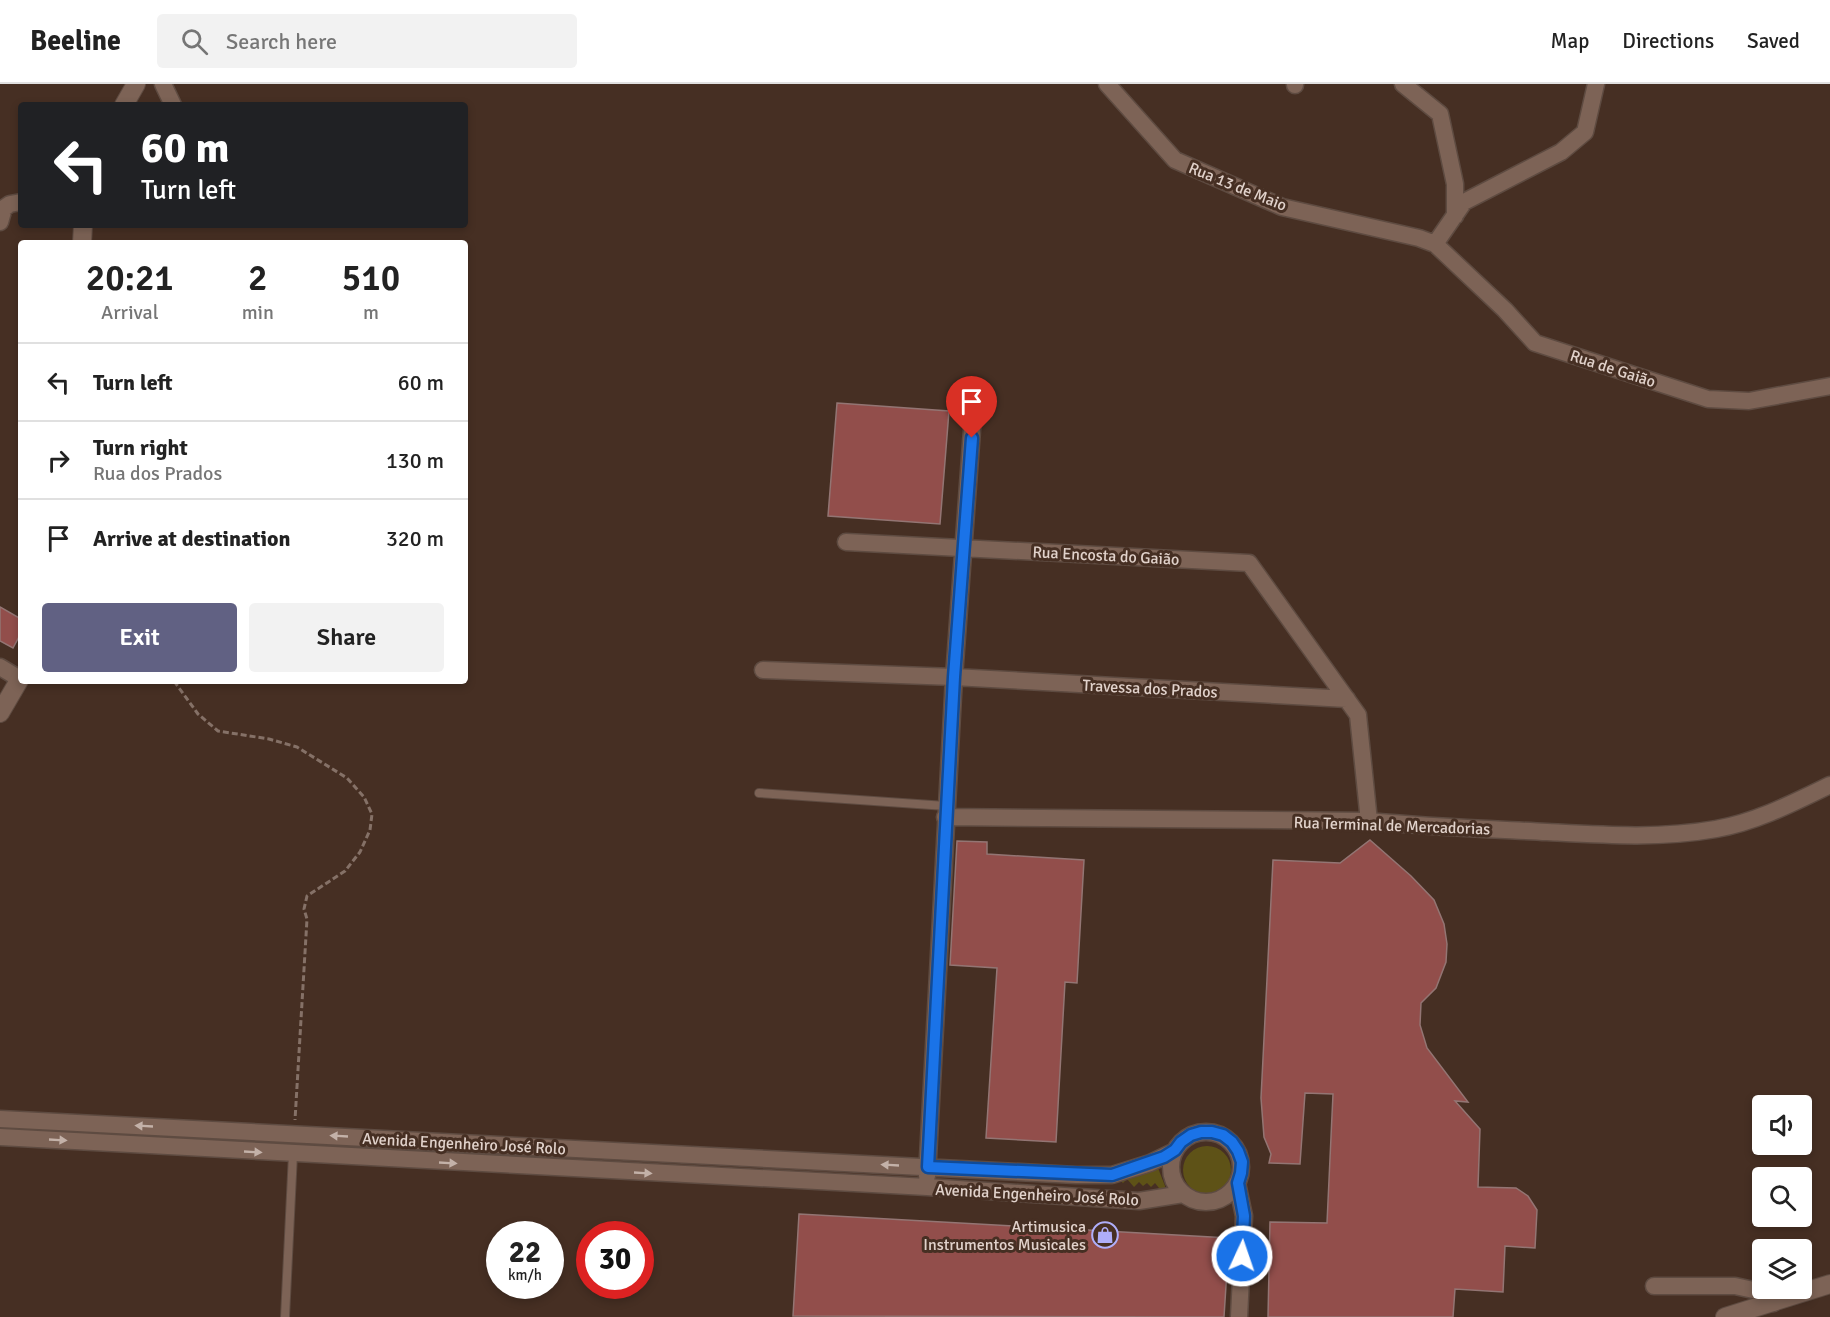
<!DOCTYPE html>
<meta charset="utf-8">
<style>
body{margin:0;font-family:Signika,sans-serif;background:#f2f2f2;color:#222;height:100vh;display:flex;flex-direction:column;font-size:22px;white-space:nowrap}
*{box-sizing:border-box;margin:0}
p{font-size:20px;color:#767676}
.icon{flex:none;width:33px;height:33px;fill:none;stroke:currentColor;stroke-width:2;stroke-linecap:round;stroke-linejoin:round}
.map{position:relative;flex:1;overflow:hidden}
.details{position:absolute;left:18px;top:156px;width:450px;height:444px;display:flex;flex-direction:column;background:#fff;border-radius:6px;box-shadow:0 3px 9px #0003}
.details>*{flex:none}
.top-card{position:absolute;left:18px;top:18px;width:450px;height:126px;border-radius:6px;box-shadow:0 3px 9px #0003;background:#202124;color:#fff;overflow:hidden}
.fabs{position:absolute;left:1752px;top:1011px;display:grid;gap:12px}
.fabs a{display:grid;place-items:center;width:60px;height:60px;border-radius:6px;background:#fff;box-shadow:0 3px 9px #0003;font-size:30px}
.speed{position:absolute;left:486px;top:1137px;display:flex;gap:12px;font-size:30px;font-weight:700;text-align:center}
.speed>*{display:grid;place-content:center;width:78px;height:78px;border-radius:50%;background:#fff;box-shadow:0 3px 9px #0003;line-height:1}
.speed small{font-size:15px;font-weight:400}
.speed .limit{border:9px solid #d22;background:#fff;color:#111}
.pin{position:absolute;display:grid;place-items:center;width:51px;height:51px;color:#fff;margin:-62px -26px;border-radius:50% 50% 50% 0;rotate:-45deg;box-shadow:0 0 6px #0007}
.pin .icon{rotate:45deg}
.me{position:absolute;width:66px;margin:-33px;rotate:3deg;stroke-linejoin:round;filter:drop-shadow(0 0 4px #0008)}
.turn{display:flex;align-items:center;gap:21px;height:126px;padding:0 24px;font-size:27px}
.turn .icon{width:78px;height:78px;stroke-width:2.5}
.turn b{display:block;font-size:42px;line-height:51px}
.eta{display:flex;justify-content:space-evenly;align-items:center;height:102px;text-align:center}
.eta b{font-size:36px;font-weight:600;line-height:42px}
.action{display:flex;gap:12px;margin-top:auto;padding:12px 24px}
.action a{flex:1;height:69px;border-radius:6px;background:#616183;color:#fff;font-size:24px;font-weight:600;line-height:69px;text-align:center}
.action a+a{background:#f2f2f2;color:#222}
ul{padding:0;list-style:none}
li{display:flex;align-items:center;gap:18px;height:78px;padding:0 24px;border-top:2px solid #e0e0e0}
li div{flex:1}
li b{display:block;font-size:22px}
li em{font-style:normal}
header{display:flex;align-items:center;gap:36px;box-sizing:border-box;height:84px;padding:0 30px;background:#fff;border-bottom:2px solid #e0e0e0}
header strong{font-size:28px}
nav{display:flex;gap:33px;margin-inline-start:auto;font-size:21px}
.search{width:420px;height:54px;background:#f2f2f2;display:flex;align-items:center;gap:15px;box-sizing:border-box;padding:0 21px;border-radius:6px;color:#767676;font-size:22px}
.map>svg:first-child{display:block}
.green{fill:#5e5217}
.building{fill:#924e4b;stroke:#937573;stroke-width:1.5}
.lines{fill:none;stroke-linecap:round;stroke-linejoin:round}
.lane-casing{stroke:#5e4b41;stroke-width:10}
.street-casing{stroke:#5e4b41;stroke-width:19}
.secondary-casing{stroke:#5e4b41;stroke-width:20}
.path{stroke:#857167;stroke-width:3;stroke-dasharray:6 3;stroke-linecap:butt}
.lane{stroke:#7d6356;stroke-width:8}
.street{stroke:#7d6356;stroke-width:16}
.secondary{stroke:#7d6356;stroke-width:18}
.oneway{fill:#c3b1a8}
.route-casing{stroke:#114b97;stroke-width:15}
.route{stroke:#1a73e8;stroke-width:10}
.labels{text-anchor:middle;stroke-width:6;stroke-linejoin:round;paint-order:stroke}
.street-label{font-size:16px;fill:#e1d2cb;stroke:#462f23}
.poi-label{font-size:16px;fill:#e1d2cb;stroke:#462f23;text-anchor:end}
</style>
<header>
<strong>Beeline</strong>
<div class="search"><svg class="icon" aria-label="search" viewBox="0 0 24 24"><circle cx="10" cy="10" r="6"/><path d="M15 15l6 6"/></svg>Search here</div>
<nav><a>Map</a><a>Directions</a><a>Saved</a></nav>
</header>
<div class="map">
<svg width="1830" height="1233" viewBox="0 0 1830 1233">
<rect width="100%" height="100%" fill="#462f23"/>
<path class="green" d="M1183 1086a24 24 0 1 1 48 0a24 24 0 1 1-48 0Z
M1158,1084L1165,1102V1107L1151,1110L1159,1104L1155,1099L1151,1103L1147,1099L1143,1102L1139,1098L1134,1103L1127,1095L1123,1099L1118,1094Z"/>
<path class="building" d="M837,319L949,327L940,440L828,432Z
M0,523L21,535V549L13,564L0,557Z
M1370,756L1411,792L1434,816L1444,840L1447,860L1446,878L1436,904L1421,919L1420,941L1427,964L1468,1018L1455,1017L1480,1045L1478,1103L1516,1104L1528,1112L1537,1126L1535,1164L1505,1162L1503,1208L1455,1205L1453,1233H1268L1270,1138L1327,1139L1333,1010L1305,1009L1300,1080L1269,1079L1271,1070L1264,1053L1261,1014L1273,776L1340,779Z
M957,757L987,758V770L1084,776L1077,899L1065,898L1056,1058L986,1054L997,884L950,881Z
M799,1130L1229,1154L1224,1233L793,1232Z"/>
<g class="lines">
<g class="lane-casing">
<path id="lane" d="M759,709L946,722
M285,1233L293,1070"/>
</g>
<g class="street-casing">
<path id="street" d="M163,0L173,21
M1107,0L1175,76L1282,123L1419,154L1435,160L1505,226L1535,259L1708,315L1749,317L1830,302
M1403,0L1440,30L1455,100V132
M1295,1V0
M0,138L4,124L10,120L21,118
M1435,160L1464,118L1561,68L1585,48L1596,0
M846,458L1249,479L1358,631L1369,737
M0,583L20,595
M763,586L954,593L1347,615
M945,733L1369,737C1429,743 1488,745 1547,748C1603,751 1660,755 1716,745C1756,738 1793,719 1830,701
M0,1035L1076,1091H1112L1150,1079L1175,1067
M1171 1083a35 35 0 1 1 70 0a35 35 0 1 1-70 0Z
M0,1053L927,1103L1139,1117L1183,1110
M927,1092L954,593L973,332
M1237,1099L1244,1132L1239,1233
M1654,1202H1735L1758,1207L1773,1219"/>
</g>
<g class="secondary-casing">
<path id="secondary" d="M124,21L136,0
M82,159L83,141
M0,629L21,593
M1725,1233L1830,1200"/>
</g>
<path class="path" d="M174,597L198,630L218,647L269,655L297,663L347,694L364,713L372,730L370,746L360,768L345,787L307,812L304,825L307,835L295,1036"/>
<use href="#lane" class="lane"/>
<use href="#street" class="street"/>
<use href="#secondary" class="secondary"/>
</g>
<defs><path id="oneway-solid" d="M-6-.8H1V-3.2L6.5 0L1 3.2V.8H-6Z" transform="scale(1.5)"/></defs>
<g class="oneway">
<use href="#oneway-solid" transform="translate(144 1042) rotate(-177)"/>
<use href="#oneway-solid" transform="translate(339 1052) rotate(-177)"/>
<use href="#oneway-solid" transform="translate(58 1056) rotate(3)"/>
<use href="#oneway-solid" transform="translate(253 1068) rotate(3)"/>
<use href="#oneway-solid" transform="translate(448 1079) rotate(3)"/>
<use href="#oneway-solid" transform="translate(890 1081) rotate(-177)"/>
<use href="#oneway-solid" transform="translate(643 1089) rotate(3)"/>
</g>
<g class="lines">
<g class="route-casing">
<path id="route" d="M972,354L954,593L928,1083L1112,1091L1164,1073L1175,1066L1181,1058L1191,1051L1201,1048H1212L1223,1051L1232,1058L1238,1067L1242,1078L1241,1089L1238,1099L1244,1132L1242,1172"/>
</g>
<use href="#route" class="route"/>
</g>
<defs>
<g id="shop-ring" transform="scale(1.35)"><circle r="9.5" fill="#462f23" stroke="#afaefa" stroke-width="1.5"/><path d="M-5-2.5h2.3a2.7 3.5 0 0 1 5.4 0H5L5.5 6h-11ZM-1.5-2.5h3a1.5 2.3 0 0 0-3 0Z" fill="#afaefa"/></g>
</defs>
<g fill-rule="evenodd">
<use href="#shop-ring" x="1105" y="1151"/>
</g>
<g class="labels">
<g class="street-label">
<text transform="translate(1238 102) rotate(22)" y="6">Rua 13 de Maio</text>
<text transform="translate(1613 284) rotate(18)" y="6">Rua de Gaião</text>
<text transform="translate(1106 471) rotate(3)" y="6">Rua Encosta do Gaião</text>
<text transform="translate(1150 604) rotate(3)" y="6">Travessa dos Prados</text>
<text transform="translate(1392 741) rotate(2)" y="6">Rua Terminal de Mercadorias</text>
<text transform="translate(464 1059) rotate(3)" y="6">Avenida Engenheiro José Rolo</text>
<text transform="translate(1037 1110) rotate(3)" y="6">Avenida Engenheiro José Rolo</text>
</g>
<g class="poi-label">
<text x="1086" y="1148">Artimusica<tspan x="1086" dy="18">Instrumentos Musicales</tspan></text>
</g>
</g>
</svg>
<div class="fabs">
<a><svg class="icon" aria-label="sound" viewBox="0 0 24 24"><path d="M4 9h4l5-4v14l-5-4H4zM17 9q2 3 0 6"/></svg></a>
<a><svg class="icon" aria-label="search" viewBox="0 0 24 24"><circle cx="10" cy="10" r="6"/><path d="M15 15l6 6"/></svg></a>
<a><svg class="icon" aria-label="layers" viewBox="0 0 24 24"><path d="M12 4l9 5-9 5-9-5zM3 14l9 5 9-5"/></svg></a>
</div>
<div class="speed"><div>22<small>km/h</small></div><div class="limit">30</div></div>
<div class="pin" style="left:972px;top:354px;background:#d93025"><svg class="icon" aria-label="arrive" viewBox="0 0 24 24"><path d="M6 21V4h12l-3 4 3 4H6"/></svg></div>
<svg class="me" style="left:1242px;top:1172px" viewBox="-20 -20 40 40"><circle r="17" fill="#1a73e8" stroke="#fff" stroke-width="3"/><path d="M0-11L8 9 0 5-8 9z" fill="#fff"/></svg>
<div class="top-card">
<div class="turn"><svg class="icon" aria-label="left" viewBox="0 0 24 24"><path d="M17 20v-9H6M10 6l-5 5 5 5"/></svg><div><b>60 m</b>Turn left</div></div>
</div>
<section class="details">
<div class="eta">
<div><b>20:21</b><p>Arrival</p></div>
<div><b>2</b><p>min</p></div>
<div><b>510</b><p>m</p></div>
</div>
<ul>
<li><svg class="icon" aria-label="left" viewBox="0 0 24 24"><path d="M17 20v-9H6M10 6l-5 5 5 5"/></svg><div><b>Turn left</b></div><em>60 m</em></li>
<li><svg class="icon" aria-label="right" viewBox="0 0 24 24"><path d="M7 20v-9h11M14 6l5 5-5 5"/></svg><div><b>Turn right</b><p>Rua dos Prados</p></div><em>130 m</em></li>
<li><svg class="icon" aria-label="arrive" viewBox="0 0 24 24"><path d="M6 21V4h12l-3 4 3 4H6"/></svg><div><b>Arrive at destination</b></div><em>320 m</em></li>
</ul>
<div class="action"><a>Exit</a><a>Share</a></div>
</section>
</div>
